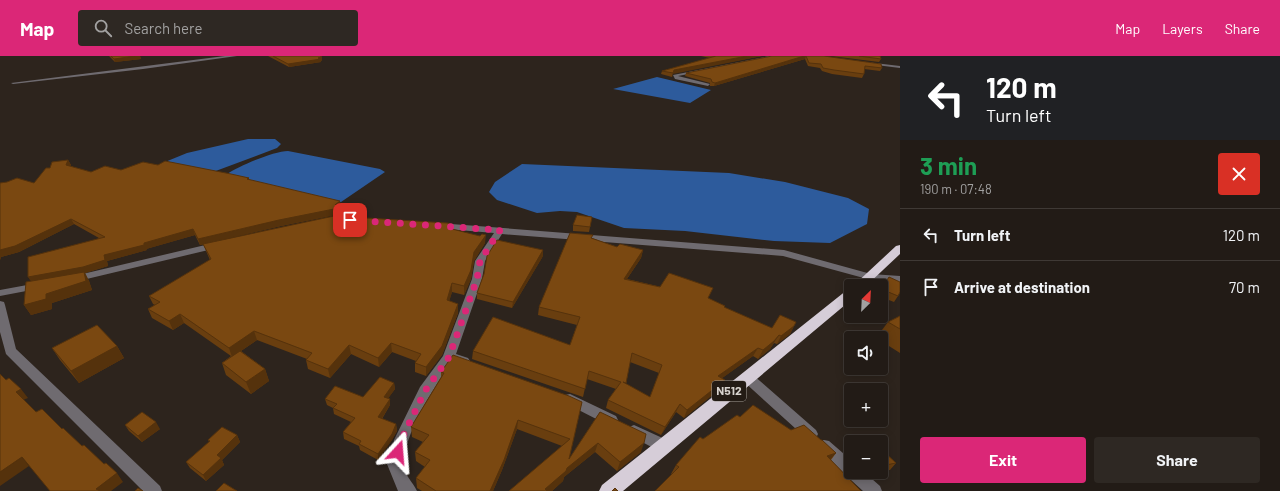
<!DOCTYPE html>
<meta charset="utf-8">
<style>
body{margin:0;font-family:Barlow,sans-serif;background:#2e2823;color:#f1f3f6;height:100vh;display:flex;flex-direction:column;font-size:15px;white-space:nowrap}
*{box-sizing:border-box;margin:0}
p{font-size:13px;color:#a2a1a1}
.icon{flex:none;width:22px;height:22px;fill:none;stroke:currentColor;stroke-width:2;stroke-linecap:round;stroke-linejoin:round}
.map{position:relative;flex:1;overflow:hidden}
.side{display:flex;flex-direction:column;background:#221b16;width:380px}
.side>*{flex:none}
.guide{background:#202124;color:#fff;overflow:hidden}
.needle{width:26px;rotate:24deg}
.buttons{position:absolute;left:844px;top:223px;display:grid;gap:8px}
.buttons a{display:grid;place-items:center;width:44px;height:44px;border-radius:4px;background:#221b16;box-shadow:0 2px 10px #0003,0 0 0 1px #3f3935;font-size:20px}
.pin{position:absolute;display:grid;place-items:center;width:34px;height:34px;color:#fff;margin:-17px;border-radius:8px;box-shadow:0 2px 6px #0006}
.me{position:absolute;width:44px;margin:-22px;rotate:19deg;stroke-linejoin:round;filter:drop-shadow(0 0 3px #0008)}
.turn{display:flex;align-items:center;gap:14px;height:84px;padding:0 20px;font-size:18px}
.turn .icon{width:52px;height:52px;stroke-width:2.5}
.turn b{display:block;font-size:28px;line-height:34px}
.round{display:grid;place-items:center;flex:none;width:42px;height:42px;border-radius:4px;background:#2e2823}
.head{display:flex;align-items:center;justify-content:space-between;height:68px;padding:0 20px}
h1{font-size:24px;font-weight:700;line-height:30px;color:#1e9e55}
.action{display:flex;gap:8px;margin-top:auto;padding:8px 20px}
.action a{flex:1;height:46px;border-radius:4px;background:#db2777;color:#fff;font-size:16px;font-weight:700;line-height:46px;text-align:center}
.action a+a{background:#2e2823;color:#f1f3f6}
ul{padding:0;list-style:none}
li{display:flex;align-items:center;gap:12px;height:52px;padding:0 20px;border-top:1px solid #3f3935}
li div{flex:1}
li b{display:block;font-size:15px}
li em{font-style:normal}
header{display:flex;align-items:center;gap:24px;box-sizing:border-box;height:56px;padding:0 20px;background:#db2777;color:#fff}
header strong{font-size:19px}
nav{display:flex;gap:22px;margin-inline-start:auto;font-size:14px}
.search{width:280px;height:36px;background:#2e2823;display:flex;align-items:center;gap:10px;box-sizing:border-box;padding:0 14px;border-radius:4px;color:#a2a1a1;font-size:15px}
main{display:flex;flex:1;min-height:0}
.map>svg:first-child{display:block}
.water{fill:#2d5b9c}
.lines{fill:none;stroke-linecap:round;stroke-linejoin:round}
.minor{fill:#6f6b70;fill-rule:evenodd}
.highway{fill:#d6cdd8;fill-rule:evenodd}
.wall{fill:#693e0f;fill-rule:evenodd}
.shaded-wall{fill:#55320c}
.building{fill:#7a4811;stroke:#55320c;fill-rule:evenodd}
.route{stroke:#db2777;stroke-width:7;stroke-dasharray:0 12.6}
.labels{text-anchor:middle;stroke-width:4;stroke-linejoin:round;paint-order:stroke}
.shield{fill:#231b14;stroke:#a19b96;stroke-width:1}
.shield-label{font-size:12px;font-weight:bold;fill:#d7d2cd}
</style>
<header>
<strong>Map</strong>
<div class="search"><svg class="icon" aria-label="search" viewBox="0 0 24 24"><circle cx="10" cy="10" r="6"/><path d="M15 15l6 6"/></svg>Search here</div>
<nav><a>Map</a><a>Layers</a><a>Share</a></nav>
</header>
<main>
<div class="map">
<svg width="900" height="435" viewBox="0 0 900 435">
<rect width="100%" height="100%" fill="#2d241d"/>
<path class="water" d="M657,21L711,34L690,47L613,33Z
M248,83H275L281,88L277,92L213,116L165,106L187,97Z
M288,95L380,113L385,116L341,146H326L227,118C239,110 274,95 288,95Z
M522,108L729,117L785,126L848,142L869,153L867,168L830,187L774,185L685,175L624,172L577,156L560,155L537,157L497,144L489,136L495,126Z"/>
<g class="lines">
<path class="minor" d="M225,0H237L143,13L13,28L11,27Z
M770,0H805L802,2H771L678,20L710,28L708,30L675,23L673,19Z
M866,6L900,10V12L868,8Z
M438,167L784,194L871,218L900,220V226L871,224L783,200L502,178L485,205L482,223L456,298L468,302L470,305L468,308L464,310L452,306C433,334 413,363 405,396C405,400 402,405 403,408C404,419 413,426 417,435H398L387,408L394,384L420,331L443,300L472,223L475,205L494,177L435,172L434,170L435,168Z
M218,186L221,187L223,189L221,191L74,226L69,223L74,220Z
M38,227L43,230L42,232L0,240V234Z
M0,245L4,246L5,249L16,293L160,430L162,435H143L6,298L0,276Z
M747,316L752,318L816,374L818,378L816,382L811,384L806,382L742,324L741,321L742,318Z
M570,338L616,360L618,364L616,368L611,370L606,368L565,347L563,343L565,339Z
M634,369L669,385L671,390L669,395L664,396L659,395L629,379L627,375L629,371Z
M824,384L829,385L851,404V416H864L880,430L882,435H863L819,395L817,390L819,385Z"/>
<path class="highway" d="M900,189V198L866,230H853L896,190Z
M851,233V244L623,435H599L602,429L847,234Z"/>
</g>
<path class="wall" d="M109,0H140L141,3L115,6Z
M268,0H320L322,4L321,5V6L289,11Z
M701,0H762L673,17L672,21L661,18L662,15L710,2Z
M804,0H824L882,12L880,15L864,13V18L862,22L832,18L822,15L820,12L808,10L805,3L714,30H710V27L685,20L686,17Z
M831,0H880L881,3L879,6Z
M68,104L71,109L70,110L91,116L121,114L158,109L249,122V124L350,152L351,158L349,159H335L281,170L200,189L195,179L146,193L147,194L107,205L108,210L85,217L89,225L92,234L52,247V253L31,259L24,249L31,225L99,182L74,168L19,196L1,201L0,204V127H34L50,112Z
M592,161L589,176L573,175V169Z
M452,168V173L485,187L474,205L471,223L464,239L452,236L449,245L458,248V257L442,299L426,320L415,316V307L416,305L392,296L379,311L351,298L330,322L308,313L306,304L307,303L257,284L241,295L265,313L269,325L251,338L226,319L222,307L231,300L184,267L173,274L152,262L148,253L155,249L153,248L149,240L210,204L203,188Z
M592,182L617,191L643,194L641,202L627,223L708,242L725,250L724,252L772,272L796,266L790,278L777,288L774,287L770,293L758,303L753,300L722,322L721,332L684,362L676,356L661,379L606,352L608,344L616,333L587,323L583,341L472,303L473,295L570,289L577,269L538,259L539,251ZM630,306L659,317L650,341L626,328Z
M543,200L512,252L477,243V237Z
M881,233L898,240L894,246L881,241Z
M900,260V297L881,285V282H876L888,266Z
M117,290L124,302L79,327L60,304L52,292Z
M441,316L582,346L569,403L600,356L641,396L617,415L595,396L564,421L563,425L552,435H509L562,390L517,373L502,414L493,435H422L417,432L416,422L425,411L416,405L415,396L423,386L412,381L411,371L441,321Z
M394,327L395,333L388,342L390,349L382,363L396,368L397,375L392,384L378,404L360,394L359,390L344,383L343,376L351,366L334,358L333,352L327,349L325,343L363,341Z
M740,361L791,374L821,384L836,397L831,404L671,418L676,409L703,383Z
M125,369L160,373L142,386L129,375Z
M237,379L240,386L222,404L224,409L206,425L190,412L186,406L209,386L208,384Z
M851,388V397L847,393Z
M881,393L896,407L890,414L881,415Z
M869,416H878L870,417Z"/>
<path class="shaded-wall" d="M135,0H140L141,3L115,6L114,3Z
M747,0H762L673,18L674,14Z
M804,0H806L805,3L714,30L715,27Z
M322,1V4L321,5V6L289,11L288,8Z
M68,104L71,109L69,114L66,109Z
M340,145L341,150L335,149Z
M350,152L351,158L349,159L348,154Z
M334,153L335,159L281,170L200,189L198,183L279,164Z
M71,163L74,168L19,196L1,201L0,204V194Z
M452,168V176L448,172Z
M193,173L195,179L146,193L147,194L107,205L108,210L85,217L89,225L92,234L52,247V253L31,259L24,249L46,238L32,227L28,221Z
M486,179L485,187L474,205L471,223L464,239V230L474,196Z
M543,194V200L512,252L513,246Z
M643,194L641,202L622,230L624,223Z
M452,227V236L447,253V244Z
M458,248V257L442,299L426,320V311Z
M180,258L184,267L173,274L169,265Z
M794,270L790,278L777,288L781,280Z
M254,275L257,284L232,301L229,292Z
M779,279L770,293L758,303L763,294Z
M391,287L392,296L379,311L378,302Z
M349,289L351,298L330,322L328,313Z
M117,290L124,302L79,327L71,315Z
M758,292L753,300L714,328L718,320Z
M265,313L269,325L251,338L246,326Z
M725,324L721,332L684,362L687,354Z
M394,327L395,333L385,347L384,341Z
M21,333L28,342L23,344L16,336Z
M390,343V349L379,367L378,361Z
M680,348L676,356L661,379L665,371Z
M518,364L517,373L502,414L493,435H490Z
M156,366L160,373L142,386L138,380Z
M396,368L397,375L392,384L378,404V398Z
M237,379L240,386L222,404L224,409L206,425L203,419L217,399Z
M598,387L595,396L564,421L563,425L552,435H545V433L567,412Z
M644,387L641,396L617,415L620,406Z
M836,397L828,406L827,400Z
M22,401L29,410L0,430V416Z
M117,417L123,426L111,435H98L96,433Z"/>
<path class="building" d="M111,0H135L114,3Z
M273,0H320L322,1L318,2L321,3L288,8Z
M716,0H747L674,14L673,17L662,15Z
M772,0H804L715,27L712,26L711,23L686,17Z
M806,0H824L881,8L882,12L865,10L864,18L834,14L823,12L821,8L809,7Z
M859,0H880L881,3Z
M68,104L66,109L91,116L105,110L121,114L143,106L158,109L165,105L231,118L249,122L247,123L340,145L335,149L350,152L348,154L334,153L279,164L198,183L193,173L144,187V189L104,199L105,204L83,211L28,221V201L105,181L71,163L15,190L0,194V127L7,126L17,122L34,127L46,112H50L52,106Z
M577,159L592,161L590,171L573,169Z
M334,160L447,167L452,168L448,172L480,180L482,178L486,179L474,196L471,214L464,230L452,227L447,244L458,248L442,290L426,311L415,307L421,298L391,287L378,302L349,289L328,313L306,304L312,297L254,275L229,292L180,258L169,265L148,253L160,246L149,240L211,203L203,188Z
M570,177L593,179L591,182L617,191L620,188L643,194L624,223L660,231L669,217L713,232L708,242L725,250L724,251L772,272L780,259L796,266L794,270L781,280L779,279L774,285L763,294L758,292L718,320L725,324L687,354L680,348L665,371L608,344L621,326L589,315L585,333L473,295L493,261L570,289L580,261L539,251ZM632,297L662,309L650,341L623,326L626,327Z
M497,184L543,194L513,246L477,237L484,218L487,200Z
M84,216L86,225L46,238V243L24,249L26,226Z
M889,221L900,226V236L898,240L881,233Z
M900,260V273L888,266Z
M97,269L117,290L71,315L52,292Z
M240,295L265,313L246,326L222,307Z
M453,299L569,340L582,346L569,403L600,356L646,378L644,387L620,406L598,387L567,412L566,415L545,433L547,435H509L570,383L518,364L504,404L490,435H436L416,422L430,404L415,396L429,379L411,371L444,317L441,316Z
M0,318L6,324L9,322L21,333L16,336L36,356L42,353L62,373L63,372L82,390L84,389L104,408L106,407L117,417L96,433L100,435H50L22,401L0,416Z
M380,321L394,327L384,341L390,343L378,361L396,368L392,378L378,398L359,388L361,385L343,376L355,362L333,352L337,348L325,343L335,330L363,341Z
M753,349L791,374L804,369L821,384H822L836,397L827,400L861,435H655L679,411L676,409L700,381L703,383L737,359L740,361Z
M142,356L156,366L138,380L125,369Z
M222,371L237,379L217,399L221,402L203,419L186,406L210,385L208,384Z
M871,383L874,386H856Z
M881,393L896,407L881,410Z
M224,427L237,435H216Z
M138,432L143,435H135Z
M615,432L618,435H612Z"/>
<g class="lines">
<path class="route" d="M350,164L500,174L480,205L477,223L449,301L425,335L401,384L398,396"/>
</g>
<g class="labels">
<rect class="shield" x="712" y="325" width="34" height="20" rx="3"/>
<g class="shield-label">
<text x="729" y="339">N512</text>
</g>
</g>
</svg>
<div class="buttons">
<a><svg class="needle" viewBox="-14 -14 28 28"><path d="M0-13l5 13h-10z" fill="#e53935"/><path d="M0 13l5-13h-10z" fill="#a2a1a1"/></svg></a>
<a><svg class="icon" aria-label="sound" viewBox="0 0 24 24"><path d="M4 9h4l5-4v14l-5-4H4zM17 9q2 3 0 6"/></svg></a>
<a>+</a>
<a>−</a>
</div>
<div class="pin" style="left:350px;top:164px;background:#d93025"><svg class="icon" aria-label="arrive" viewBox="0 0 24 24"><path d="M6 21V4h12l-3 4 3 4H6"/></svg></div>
<svg class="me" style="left:398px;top:396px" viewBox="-20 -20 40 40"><path d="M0-17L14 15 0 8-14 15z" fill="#db2777" stroke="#fff" stroke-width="4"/></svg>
</div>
<section class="side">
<div class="guide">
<div class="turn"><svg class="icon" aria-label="left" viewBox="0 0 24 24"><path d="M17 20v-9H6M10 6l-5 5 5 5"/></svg><div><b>120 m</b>Turn left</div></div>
</div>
<div class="head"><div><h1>3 min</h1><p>190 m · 07:48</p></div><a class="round" style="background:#d93025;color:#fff"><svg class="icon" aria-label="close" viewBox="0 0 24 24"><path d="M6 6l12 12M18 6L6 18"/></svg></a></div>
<ul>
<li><svg class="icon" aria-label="left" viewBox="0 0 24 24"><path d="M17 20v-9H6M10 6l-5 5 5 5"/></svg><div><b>Turn left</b></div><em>120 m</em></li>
<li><svg class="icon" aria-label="arrive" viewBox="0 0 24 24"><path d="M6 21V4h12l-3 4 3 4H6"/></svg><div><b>Arrive at destination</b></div><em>70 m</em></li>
</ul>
<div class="action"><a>Exit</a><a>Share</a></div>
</section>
</main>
